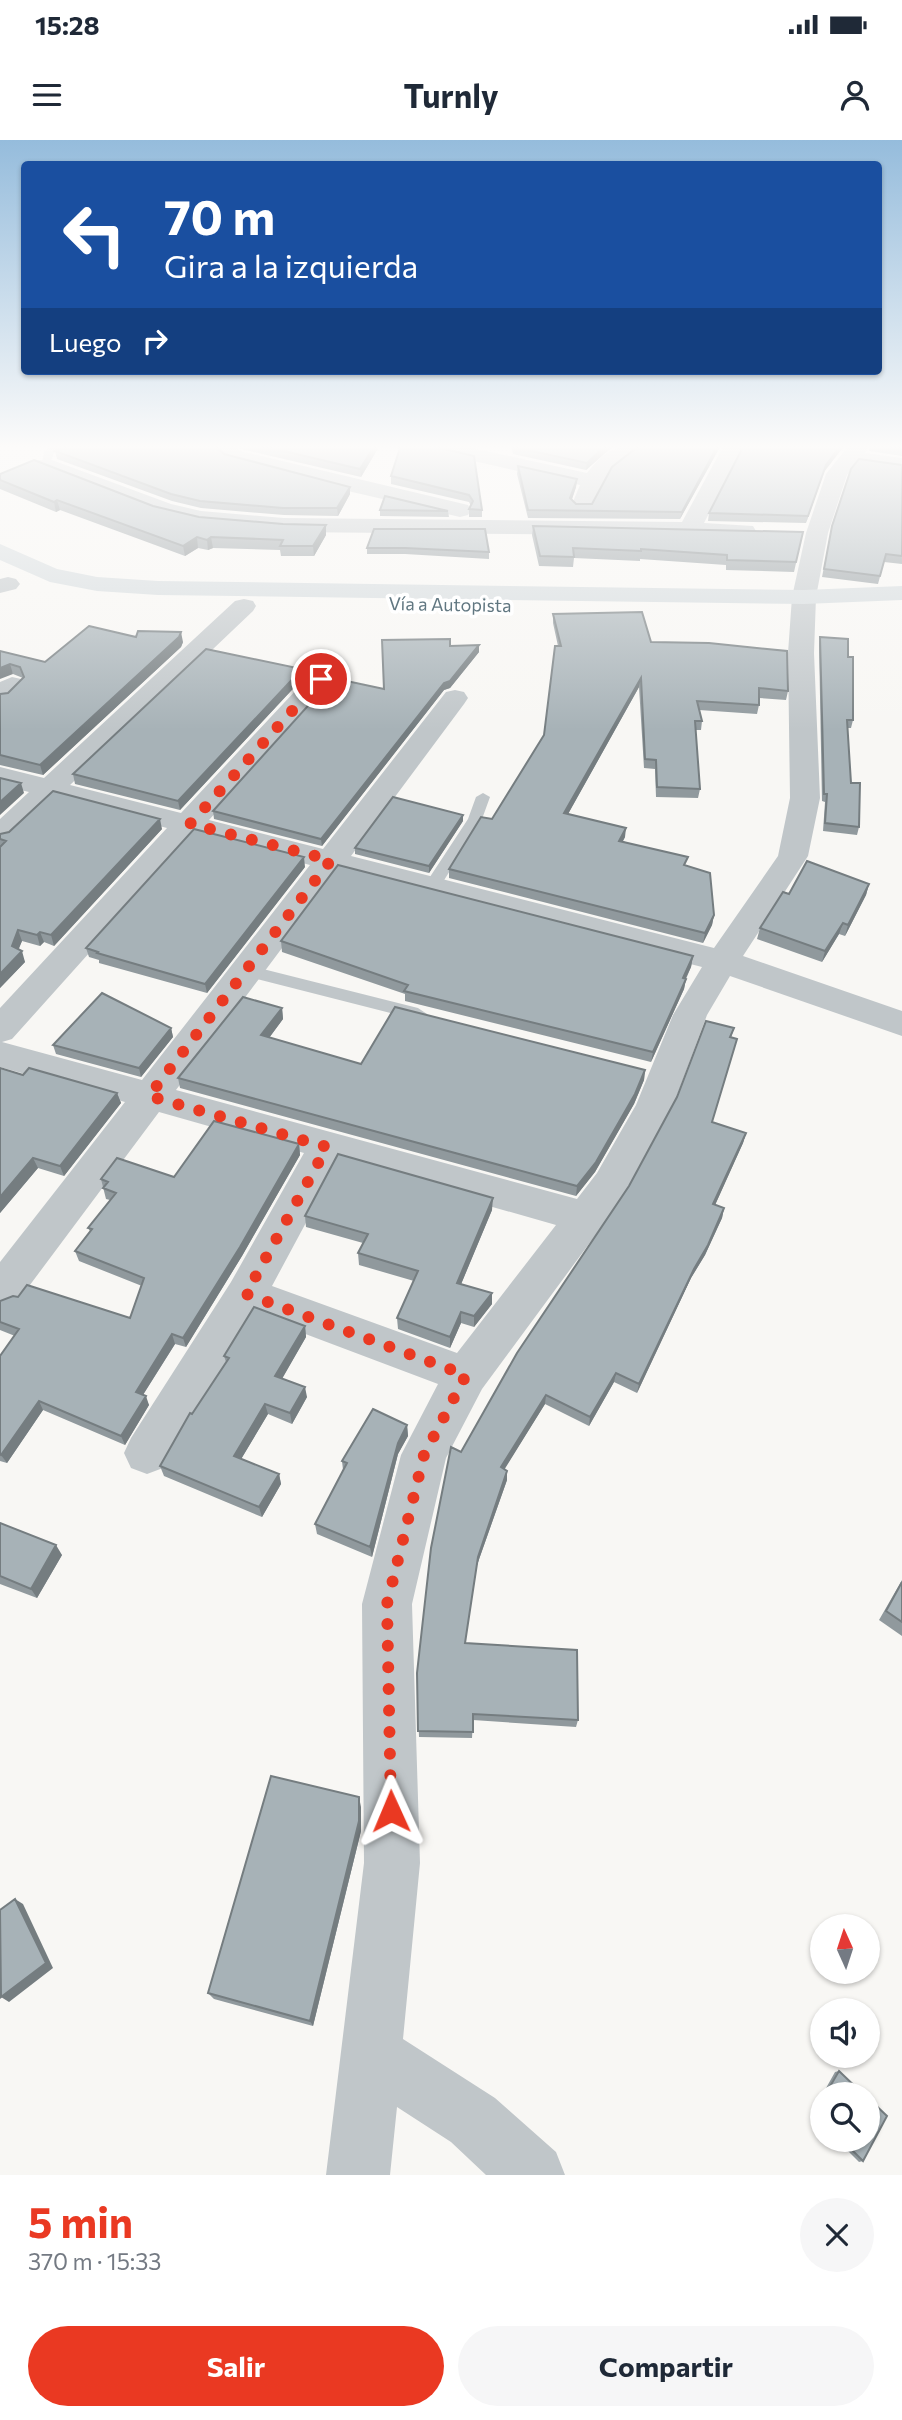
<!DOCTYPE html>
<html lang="es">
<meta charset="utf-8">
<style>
body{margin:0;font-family:Commissioner,sans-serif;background:#f6f6f7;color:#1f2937;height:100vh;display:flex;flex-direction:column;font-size:26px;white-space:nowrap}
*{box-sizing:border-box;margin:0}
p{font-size:23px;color:#747a83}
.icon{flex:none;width:38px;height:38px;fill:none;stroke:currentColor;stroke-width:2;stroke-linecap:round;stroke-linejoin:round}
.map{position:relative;height:2035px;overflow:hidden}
.details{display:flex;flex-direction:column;background:#fff;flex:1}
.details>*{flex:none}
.guide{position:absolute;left:21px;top:21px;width:861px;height:214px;border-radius:7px;box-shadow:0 2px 5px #0004;background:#1a4fa0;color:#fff;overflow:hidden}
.needle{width:46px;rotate:357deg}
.controls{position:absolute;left:810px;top:1774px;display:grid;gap:14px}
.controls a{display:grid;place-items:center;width:70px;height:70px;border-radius:50%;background:#fff;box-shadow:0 2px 5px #0004;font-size:35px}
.pin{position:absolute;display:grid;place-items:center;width:60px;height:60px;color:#fff;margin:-30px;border:4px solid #fff;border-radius:50%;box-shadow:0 2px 7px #0007}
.me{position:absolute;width:77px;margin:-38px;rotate:359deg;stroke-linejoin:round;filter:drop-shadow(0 0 5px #0008)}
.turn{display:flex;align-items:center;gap:24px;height:147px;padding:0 28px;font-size:32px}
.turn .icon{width:91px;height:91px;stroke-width:2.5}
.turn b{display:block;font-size:49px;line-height:60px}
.then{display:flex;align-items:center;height:66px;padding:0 28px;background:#0003;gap:14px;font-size:26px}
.round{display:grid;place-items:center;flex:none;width:74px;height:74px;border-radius:37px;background:#f6f6f7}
.overview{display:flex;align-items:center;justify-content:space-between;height:119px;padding:0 28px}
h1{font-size:42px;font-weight:700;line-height:52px;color:#ea3922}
.primary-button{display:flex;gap:14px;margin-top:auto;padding:14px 28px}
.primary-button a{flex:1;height:80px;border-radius:42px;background:#ea3922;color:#fff;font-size:28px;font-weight:700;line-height:80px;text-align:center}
.primary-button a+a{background:#f6f6f7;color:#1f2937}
.status{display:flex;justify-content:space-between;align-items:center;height:49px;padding:0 35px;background:#fff;direction:ltr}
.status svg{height:19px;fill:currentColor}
header{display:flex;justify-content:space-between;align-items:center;height:91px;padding:0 28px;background:#fff;font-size:32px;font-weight:700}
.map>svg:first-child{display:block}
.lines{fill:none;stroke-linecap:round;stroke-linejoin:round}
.lane{fill:#c0c6c9;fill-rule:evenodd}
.street{fill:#c0c6c9;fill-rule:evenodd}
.highway{fill:#d2d9dc;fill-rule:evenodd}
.wall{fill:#90999d}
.shaded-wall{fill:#757d80}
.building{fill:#a7b2b7;stroke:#757d80;stroke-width:2}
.route{stroke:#ea3922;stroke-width:12;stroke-dasharray:0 21.6}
.labels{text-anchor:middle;stroke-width:7;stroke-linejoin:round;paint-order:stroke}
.far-street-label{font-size:18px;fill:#617781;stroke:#fff}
</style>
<div class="status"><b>15:28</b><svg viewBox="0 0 49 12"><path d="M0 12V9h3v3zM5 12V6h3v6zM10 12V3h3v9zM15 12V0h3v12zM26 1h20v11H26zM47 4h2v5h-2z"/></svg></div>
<header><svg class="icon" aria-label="menu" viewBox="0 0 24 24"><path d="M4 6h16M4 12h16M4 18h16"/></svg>Turnly<svg class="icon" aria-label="person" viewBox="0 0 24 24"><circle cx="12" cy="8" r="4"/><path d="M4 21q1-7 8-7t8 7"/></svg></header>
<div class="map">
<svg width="902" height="2035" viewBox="0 0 902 2035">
<rect width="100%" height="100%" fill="#f8f7f4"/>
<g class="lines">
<path class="lane" d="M50,305H61L54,313L49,326H41L44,312Z
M483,653L490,657L482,679L438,750H426L424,746L468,679L476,657Z
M247,825L418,868L427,874L418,880L241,835L239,831L241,827Z"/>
<path class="street" d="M209,305H233L240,311L468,365L471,370L468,375L460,377L348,351L226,319Z
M420,305H459L587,333C605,310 616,305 645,305L609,333L591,369H575L572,364L580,345L430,311Z
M724,305H744L704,383L753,386L756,391L753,396L284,392L201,385L156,374L38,328L35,324L38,320H52L171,364L201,371L284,378L682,382Z
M849,305H870L865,313L902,318V330L856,324L847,335L828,393L816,457L814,513L820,658L808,716L743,816L902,871V896L730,836L707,875L673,966L625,1055L482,1249L446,1318L412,1464L420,1723L403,1899L495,1958L556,2012L565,2035H486L451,2002L397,1967L390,2035H326L364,1723L362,1464L401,1315L438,1244L255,1175L163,1328L147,1334L131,1328L124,1313L131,1298L231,1142L304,1013L159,972L15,1165L0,1171V1122L125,962L0,927V868L167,688L55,659L11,701L0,704V679L29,652L0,645V627L44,638L235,461L244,459L253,461L256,466L253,471L70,645L181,673L312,533L321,531L330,533L334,539L330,545L209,680L323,709L446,552L455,550L464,552L468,558L464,564L351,716L714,808L778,716L790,658L788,513L792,457L806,393L826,334ZM195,695L310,725L142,940L2,902L12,899ZM338,733L702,827L673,875L636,965L597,1033L577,1059L176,950ZM338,1023L556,1085L457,1213L272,1146Z
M8,437L16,439L20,444L16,449L0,453V439Z
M12,537L21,539L25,545L9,561L0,563V542Z"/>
<path class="highway" d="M0,404L57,429L97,437L158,441L804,450L902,446V460L804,464L158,455L97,451L50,442L0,420Z"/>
</g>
<path class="wall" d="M237,305H380L361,337L241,309Z
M428,305L482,370V377H469V369L471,366L469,362L391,344V336Z
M511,305H628L611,308L586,330L513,314Z
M721,305L680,379L528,378L517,334L518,326L577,339L576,347L572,359L576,364H592Z
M871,305H902V316L869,311Z
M55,311L224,314L350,354L338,376L284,375L201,368L172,361L57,319Z
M902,325V424L884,422L878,444L822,437L832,386Z
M824,332L806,383L708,381L709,373Z
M0,334L153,366L199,377L326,395L314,416H281L280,410L213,408L208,410L198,408L185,416L60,370L56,372L0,349Z
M380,370L448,371L449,377L380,376Z
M533,386L803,392L794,432L726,430V425L640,419V421L574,418L573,427L539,426L532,395Z
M374,389L489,412V419L405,414H367V408Z
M553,474L651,502L788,551L786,560L759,558V565L757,574L699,570L702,581L701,590H695L700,649L698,658L656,657L655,629L644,628L639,547L568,674L625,697L623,701L687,726L714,775L712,785L703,803L449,738V729L492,679L544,595L558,506L553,483Z
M136,497L183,502L181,507L43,635L0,625V554L8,553L23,538L13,534L0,511L45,522Z
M820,497L848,517L853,580L851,588H847L851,643L859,687L857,695L823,691L825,662L822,661L819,504Z
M450,506L479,512L450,548L444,550L322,706L214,679L213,671L384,549Z
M302,529L303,538L180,670L75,644L73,634Z
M463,681L429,733L355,714V708Z
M162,689L54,806L44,802L40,806L22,801L18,809L25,822L0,848V694Z
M305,727L207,853L99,823V820L89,817L86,808Z
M869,744L866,755L845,796L839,794L822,822L757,799L760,788L789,754Z
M281,801L693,816L691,827L686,839L684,849L651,922L405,861V854L282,812Z
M282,868L283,879L269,898L361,924L645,930L644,940L634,964L595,1032L576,1056L180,948L178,938Z
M171,888L173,897L141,937L56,914L53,905Z
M734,888L731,898L737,899L712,982L746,993L743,1003L715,1065L724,1068L722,1078L705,1115L691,1138L637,1253L614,1242L589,1286L545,1264L504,1329L507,1340L477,1425L465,1503L578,1580L576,1587L473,1580L472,1598L419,1597L417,1533L461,1312L629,1046Z
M0,928L23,935L117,953L121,963L64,1036L38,1028L0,1073Z
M299,1004L300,1015L242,1116L186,1207L175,1204L143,1255L149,1265L125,1305L43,1270L7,1323L0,1321V1216L15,1196L0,1190V1161L130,1178L142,1146L79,1121L75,1111L90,1091L88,1088L110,1060L106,1059L101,1039L174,1037Z
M492,1070L461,1144L492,1164L474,1187L461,1183L450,1208L398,1189L397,1178L414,1141L359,1125L358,1113L363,1103L306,1087L305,1076Z
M305,1186L306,1197L282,1238L307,1257L292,1284L268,1274L241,1319L279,1334L281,1344L262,1377L164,1336L160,1326L226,1222L224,1216Z
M407,1285L408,1296L398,1314L372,1417L317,1394L315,1384L343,1330L342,1321Z
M0,1383L62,1415L37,1458L0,1444Z
M902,1440V1496L879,1480Z
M361,1667V1691L313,1886L214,1859L208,1853Z
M839,1931L864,1955H822V1986L811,1975L835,1932Z
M837,2000H868L863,2021L859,2022Z"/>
<path class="shaded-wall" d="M375,305H380L361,337L360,329Z
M606,305H628L611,308L586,330L587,323Z
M718,305H721L680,379L682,372Z
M841,305H845L824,332L806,383L808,376L826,325Z
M577,339L576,347L570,365V358Z
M350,347V354L338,376L337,368Z
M57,360L60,370L56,372L54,362Z
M326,385V395L314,416L313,406Z
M197,397L198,408L185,416L183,406Z
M211,397L213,408L208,410L207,400Z
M181,492L183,502L181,507L43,635L40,625Z
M479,505V512L450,548L444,550L322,706L321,699L444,543Z
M10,524L13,534L0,539V528Z
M302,529L303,538L180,670L178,661Z
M641,538L639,547L563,683L564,673Z
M21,643L24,653L0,675V662Z
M463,675V681L429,733V726Z
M160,679L162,689L54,806L51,795Z
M626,688L625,697L618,710L619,701Z
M304,717L305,727L207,853L205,844Z
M869,744L866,755L845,796L848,785Z
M714,775L712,785L703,803L705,793Z
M843,783L839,794L822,822L825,811Z
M18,790L22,801L16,816L12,806Z
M40,792L44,802L40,806L37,795Z
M22,811L25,822L0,848V834Z
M693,816L691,827L681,848L683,838Z
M686,839L684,849L651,922L653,912Z
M282,868L283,879L263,906L261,895Z
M171,888L173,897L141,937L139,928Z
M645,930L644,940L634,964L595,1032L576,1056L577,1046Z
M117,953L121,963L64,1036L60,1026Z
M746,993L743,1003L711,1074L713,1064Z
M299,1004L300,1015L242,1116L186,1207L183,1198Z
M33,1018L38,1028L0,1073V1057Z
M493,1058L492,1070L457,1154V1143Z
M724,1068L722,1078L705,1115L691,1138L637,1253L639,1244L694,1129Z
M492,1153V1164L474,1187V1176Z
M461,1172V1183L450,1208V1197Z
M305,1186L306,1197L278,1246L275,1236Z
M172,1194L175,1204L139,1261L136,1252Z
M616,1233L614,1242L589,1286L590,1277Z
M305,1247L307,1257L292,1284L290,1273Z
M546,1255L545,1264L501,1335V1327Z
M146,1256L149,1265L125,1305L121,1296Z
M39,1261L43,1270L7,1323L1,1315Z
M265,1264L268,1274L237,1326L234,1316Z
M407,1285L408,1296L398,1314L372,1417L370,1407L398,1303Z
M507,1331V1340L477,1425L464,1510L478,1417Z
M279,1334L281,1344L262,1377L259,1367Z
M56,1405L62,1415L37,1458L31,1449Z
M359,1657L361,1667V1691L313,1886L310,1881Z
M15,1759L23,1764L53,1828L9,1862L1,1857Z"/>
<path class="building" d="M69,305H214L224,314L350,347L337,368H283L200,361L171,354L55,311Z
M258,305H375L360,329Z
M401,305H428L474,316L482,370L469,369L473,361L469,355L391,336Z
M513,305H606L587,323L513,307Z
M640,305H718L682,372L528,370L518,326L577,339L570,358L576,364H592L612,327Z
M744,305H841L826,325L808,376L709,373Z
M883,305H902V308Z
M859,319L902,325V416L886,414L880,436L824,429L832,386L851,329Z
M34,320L153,366L199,377L283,384L326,385L313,406H280L283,400L211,397L207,400L197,397L183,406L57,360L54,362L0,340V334Z
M385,356L448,371L380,370Z
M533,386L803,392L796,422L727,420V415L641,409V411L573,408L574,417L540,416Z
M374,389H485L489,412L405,408H367Z
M642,472L651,502L709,503L787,511L788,551L759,548V565L697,561L702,581H695L700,649L657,647L656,620L645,619L641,538L564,673L626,688L619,701L688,717L684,725L710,733L714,775L705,793L449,729L481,677L492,679L544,595L555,506H561L553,474Z
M89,486L136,497L138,491L181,492L179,497L40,625L0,615V554L8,553L24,537L20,527L10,524L0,528V511L45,522Z
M820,497L848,499V517H853V580H847L851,643H860L859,687L825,683L827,654H824Z
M450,499V506L479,505L450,541L444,543L321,699L213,671L333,538L384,549L382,500Z
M206,509L302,529L178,661L73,634Z
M0,638L21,643L0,662Z
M53,651L160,679L51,795L40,792L37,795L18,790L12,806L22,811L0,834V707L6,701L0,699V694L9,692Z
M393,657L463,675L429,726L355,708Z
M194,689L304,717L205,844L97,813L98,812L86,808Z
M807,721L869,744L848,785L843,783L825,811L760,788L783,752L789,754Z
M338,725L693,816L683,838L686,839L653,912L404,851L408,845L281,801Z
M102,853L171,888L139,928L53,905Z
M243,857L282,868L261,895L361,924L395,867L645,930L635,954L596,1022L577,1046L178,938Z
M706,881L734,888L730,897L737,899L712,982L746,993L713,1064L724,1068L708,1105L694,1129L639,1244L616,1233L590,1277L546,1255L501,1327L507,1331L478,1417L465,1503L577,1510L578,1580L473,1574V1592L418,1591L417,1533L431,1408L451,1307L461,1312L517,1213L629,1046L677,957Z
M0,928L23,935L29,928L117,953L60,1026L33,1018L0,1057Z
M214,981L299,1004L240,1107L183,1198L172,1194L136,1252L146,1256L121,1296L39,1261L1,1315L0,1314V1216L19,1189L0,1182V1161L13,1156L18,1157L27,1145L130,1178L144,1138L75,1111L92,1089L88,1088L116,1053L103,1048L108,1042L101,1039L117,1018L174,1037Z
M338,1014L493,1058L457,1143L492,1153L474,1176L461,1172L450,1197L397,1178L418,1131L358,1113L368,1094L305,1076Z
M254,1167L305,1186L275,1236L305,1247L290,1273L265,1264L234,1316L279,1334L259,1367L160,1326L190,1273L192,1274L229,1218L224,1216Z
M373,1269L407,1285L398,1303L370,1407L315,1384L347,1323L342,1321Z
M0,1383L56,1405L31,1449L0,1436Z
M902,1442V1482L886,1471Z
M271,1636L359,1657V1681L310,1881L208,1853Z
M15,1759L46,1823L1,1857L0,1770Z
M839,1931L864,1955H825Z
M868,1958L887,1976L863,2021L842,2000H868Z
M822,1959V1982L814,1974Z"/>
<linearGradient id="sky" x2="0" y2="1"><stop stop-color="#95bcdc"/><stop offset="0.52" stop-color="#fcfbfa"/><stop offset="1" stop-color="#fcfbfa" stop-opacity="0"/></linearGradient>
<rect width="902" height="590" fill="url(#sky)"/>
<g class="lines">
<path class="route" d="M321,539L190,684L331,720L149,956L327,1007L246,1154L466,1235L424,1315L387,1464L391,1671"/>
</g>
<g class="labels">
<g class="far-street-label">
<text transform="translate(450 465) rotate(1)" y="6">Vía a Autopista</text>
</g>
</g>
</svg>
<div class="controls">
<a><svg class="needle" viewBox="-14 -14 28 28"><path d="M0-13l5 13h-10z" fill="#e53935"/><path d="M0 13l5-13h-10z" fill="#747a83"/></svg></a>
<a><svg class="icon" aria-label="sound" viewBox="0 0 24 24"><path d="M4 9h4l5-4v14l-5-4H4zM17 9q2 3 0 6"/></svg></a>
<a><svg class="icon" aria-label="search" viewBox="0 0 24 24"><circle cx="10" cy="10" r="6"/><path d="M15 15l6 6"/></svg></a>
</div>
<div class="pin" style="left:321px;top:539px;background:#d93025"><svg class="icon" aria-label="arrive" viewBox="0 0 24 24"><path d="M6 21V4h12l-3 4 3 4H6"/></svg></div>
<svg class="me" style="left:391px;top:1671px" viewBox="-20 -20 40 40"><path d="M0-17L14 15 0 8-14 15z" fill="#ea3922" stroke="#fff" stroke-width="4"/></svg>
<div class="guide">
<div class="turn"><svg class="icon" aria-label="left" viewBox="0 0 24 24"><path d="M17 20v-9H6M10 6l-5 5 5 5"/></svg><div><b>70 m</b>Gira a la izquierda</div></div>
<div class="then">Luego<svg class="icon" aria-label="right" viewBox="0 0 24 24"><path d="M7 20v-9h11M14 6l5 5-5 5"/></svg></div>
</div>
</div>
<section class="details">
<div class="overview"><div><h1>5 min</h1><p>370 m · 15:33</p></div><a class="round"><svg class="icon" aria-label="close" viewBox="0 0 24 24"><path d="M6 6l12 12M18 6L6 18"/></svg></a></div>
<div class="primary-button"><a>Salir</a><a>Compartir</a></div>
</section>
